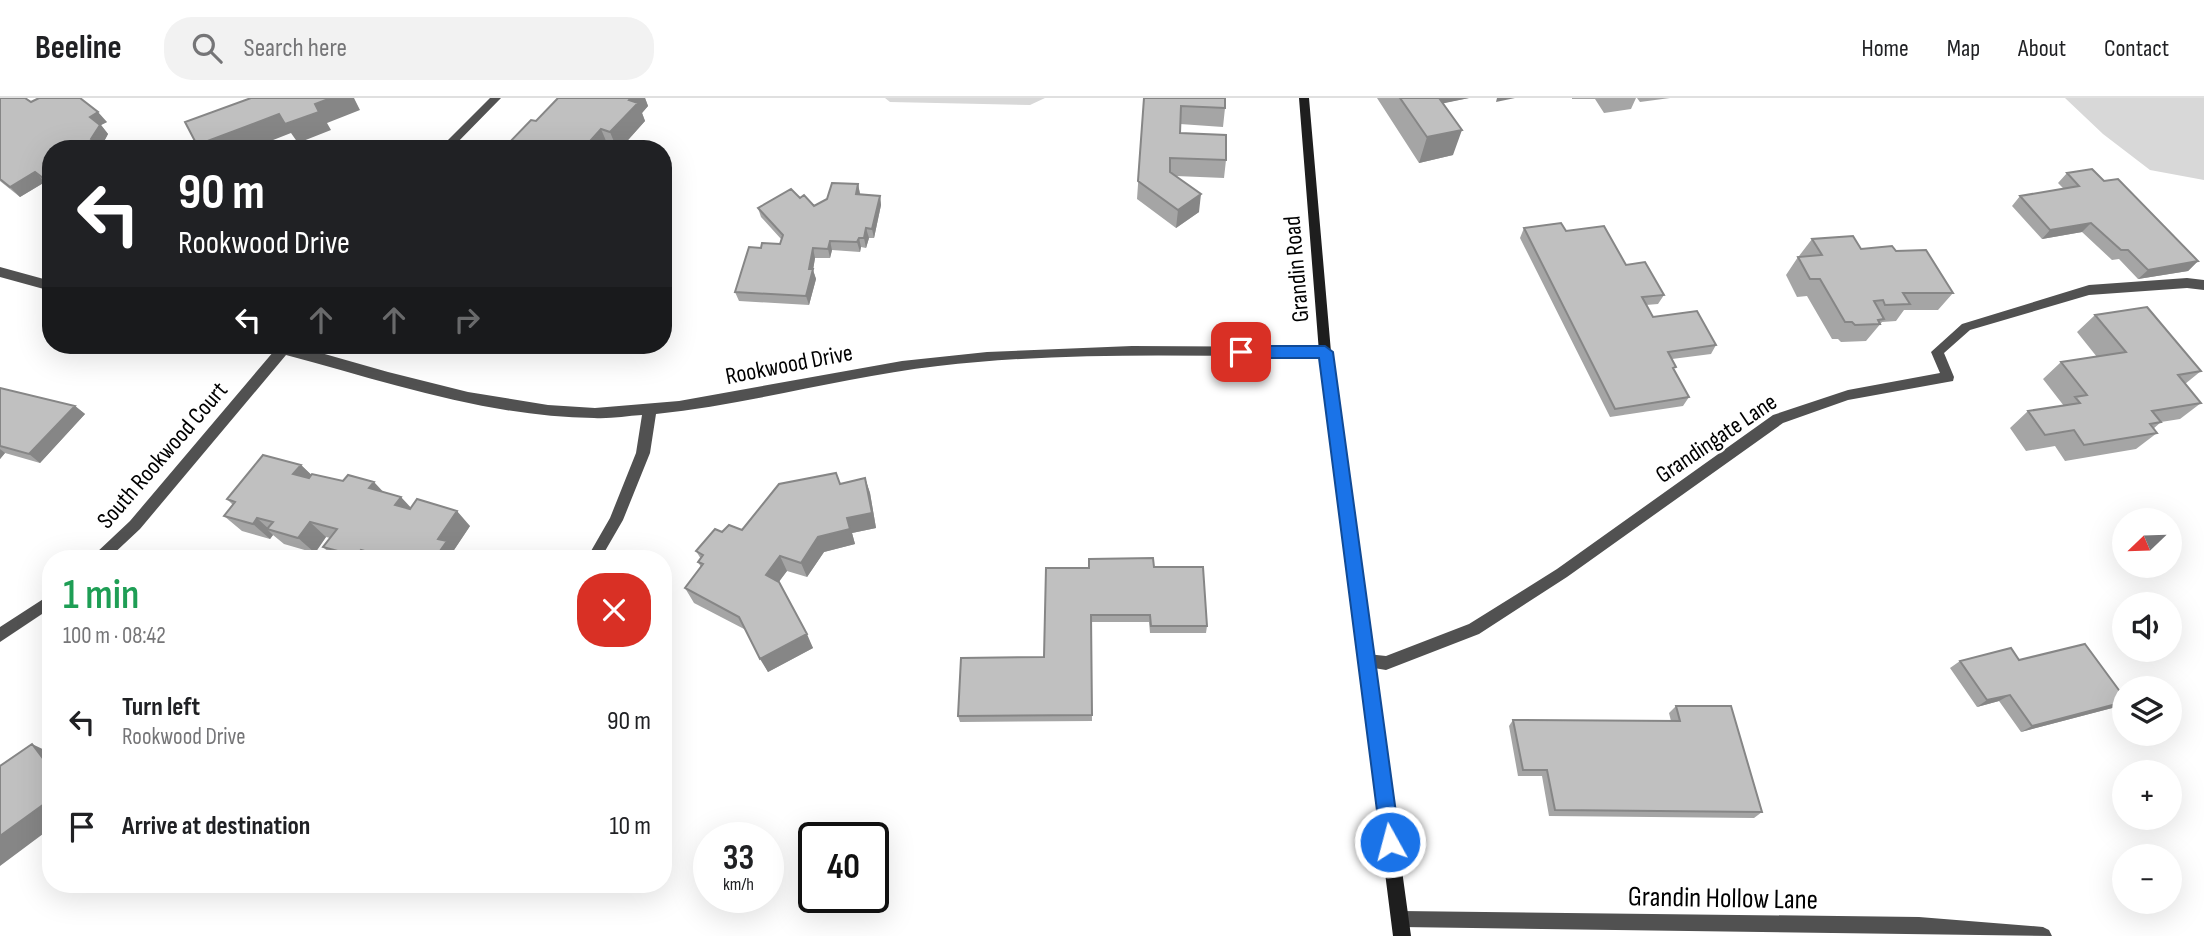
<!DOCTYPE html>
<meta charset="utf-8">
<style>
body{margin:0;font-family:"Sofia Sans Condensed",sans-serif;background:#f2f2f2;color:#202124;height:100vh;display:flex;flex-direction:column;font-size:26px;white-space:nowrap}
*{box-sizing:border-box;margin:0}
p{font-size:23px;color:#757577}
.icon{flex:none;width:38px;height:38px;fill:none;stroke:currentColor;stroke-width:2;stroke-linecap:round;stroke-linejoin:round}
.map{position:relative;flex:1;overflow:hidden}
.details{position:absolute;left:42px;top:452px;width:630px;height:343px;display:flex;flex-direction:column;background:#fff;border-radius:28px;box-shadow:0 7px 28px #0002}
.details>*{flex:none}
.banner{position:absolute;left:42px;top:42px;width:630px;height:214px;border-radius:28px;box-shadow:0 7px 28px #0002;background:#202124;color:#fff;overflow:hidden}
.needle{width:46px;rotate:247deg}
.fabs{position:absolute;left:2112px;top:410px;display:grid;gap:14px}
.fabs a{display:grid;place-items:center;width:70px;height:70px;border-radius:50%;background:#fff;box-shadow:0 7px 28px #0002;font-size:35px}
.speed{position:absolute;left:693px;top:724px;display:flex;gap:14px;font-size:35px;font-weight:700;text-align:center}
.speed>*{display:grid;place-content:center;width:91px;height:91px;border-radius:50%;background:#fff;box-shadow:0 7px 28px #0002;line-height:1}
.speed small{font-size:18px;font-weight:400}
.speed .limit{border:4px solid #111;border-radius:10px;background:#fff;color:#111}
.pin{position:absolute;display:grid;place-items:center;width:60px;height:60px;color:#fff;margin:-30px;border-radius:14px;box-shadow:0 4px 10px #0006}
.me{position:absolute;width:77px;margin:-38px;rotate:353deg;stroke-linejoin:round;filter:drop-shadow(0 0 5px #0008)}
.turn{display:flex;align-items:center;gap:24px;height:147px;padding:0 21px;font-size:32px}
.turn .icon{width:91px;height:91px;stroke-width:2.5}
.turn b{display:block;font-size:49px;line-height:60px}
.lanes{display:flex;align-items:center;height:66px;padding:0 21px;background:#0003;justify-content:center;gap:35px;direction:ltr}
.lanes .off{opacity:.35}
.round{display:grid;place-items:center;flex:none;width:74px;height:74px;border-radius:28px;background:#f2f2f2}
.summary{display:flex;align-items:center;justify-content:space-between;height:119px;padding:0 21px}
h1{font-size:42px;font-weight:600;line-height:52px;color:#1e9e55}
ul{padding:0;list-style:none}
li{display:flex;align-items:center;gap:21px;height:105px;padding:0 21px}
li div{flex:1}
li b{display:block;font-size:26px}
li em{font-style:normal}
header{display:flex;align-items:center;gap:42px;box-sizing:border-box;height:98px;padding:0 35px;background:#fff;border-bottom:2px solid #e0e0e0}
header strong{font-size:33px}
nav{display:flex;gap:38px;margin-inline-start:auto;font-size:24px}
.search{width:490px;height:63px;background:#f2f2f2;display:flex;align-items:center;gap:18px;box-sizing:border-box;padding:0 24px;border-radius:28px;color:#757577;font-size:26px}
.map>svg:first-child{display:block}
.green{fill:#d8d8d8}
.lines{fill:none;stroke-linecap:round;stroke-linejoin:round}
.lane{fill:#515151;fill-rule:evenodd}
.street{fill:#515151;fill-rule:evenodd}
.secondary{fill:#1e1e1e;fill-rule:evenodd}
.wall{fill:#a5a5a5}
.shaded-wall{fill:#868686}
.building{fill:#c0c0c0;stroke:#868686;stroke-width:2}
.route{fill:#1a73e8;stroke:#114b97;stroke-width:2}
.labels{text-anchor:middle;stroke-width:5;stroke-linejoin:round;paint-order:stroke}
.street-label{font-size:24px;fill:#000;stroke:#fff}
.near-street-label{font-size:28px;fill:#000;stroke:#fff}
</style>
<header>
<strong>Beeline</strong>
<div class="search"><svg class="icon" aria-label="search" viewBox="0 0 24 24"><circle cx="10" cy="10" r="6"/><path d="M15 15l6 6"/></svg>Search here</div>
<nav><a>Home</a><a>Map</a><a>About</a><a>Contact</a></nav>
</header>
<div class="map">
<svg width="2204" height="838" viewBox="0 0 2204 838">
<rect width="100%" height="100%" fill="#fff"/>
<path class="green" d="M885,0H1045L1030,7L890,4Z
M2065,0H2204V82L2150,72L2103,36Z"/>
<g class="lines">
<path class="lane" d="M2187,180L2204,182V192L2187,190L2089,197L1970,232L1944,255L1954,279L1953,283L1848,302L1783,325L1567,479L1479,536L1386,572L1362,568L1359,563L1362,558L1367,556L1386,558L1469,526L1557,471L1773,317L1848,292L1940,275L1931,254L1962,226L2089,187Z"/>
<path class="street" d="M490,0H501L451,51H439Z
M0,169L51,183V193L0,179Z
M263,247H293L388,274L468,294L548,307L595,310L679,303L902,263L987,254L1132,248L1325,249L1331,254L1325,259C1196,258 1066,253 938,268C843,279 751,306 656,316L650,355L623,422L601,460H587L610,420L636,355L642,317C626,318 610,321 594,320C489,319 387,284 286,257L140,431L109,460H93L95,456L130,423L274,253L264,250Z
M51,496V510L0,544V529Z
M1401,813L1919,819L2043,829L2049,832L2052,838L1401,829L1395,827L1393,821L1395,815Z"/>
<path class="secondary" d="M1299,0H1309L1331,254L1411,838H1393L1319,254Z"/>
</g>
<path class="wall" d="M0,0L31,4L107,24L101,27L108,36L101,49L51,51V89L45,84L20,99L0,83Z
M558,0H645L648,8L642,15L645,23L620,51L609,50L608,51H505L504,50L536,23Z
M1144,0L1225,10L1223,29L1180,26V35L1226,62L1224,80L1176,78L1199,114L1176,130L1137,101Z
M1377,0H1469L1443,5L1453,57L1419,65Z
M1572,0H1636L1631,11L1604,15L1595,1H1572Z
M1637,0H1670L1640,4Z
M2067,75L2104,83L2198,163L2188,173L2138,181L2119,161L2112,162L2082,134L2042,141L2012,108L2020,98L2064,91L2058,85Z
M858,86L860,96L880,98L881,107L874,140H869L866,150L861,149L860,154L832,152L830,160H815L813,172L816,181L809,207L739,203L735,194L761,150L780,146L781,141L761,119L758,110L800,100L814,108Z
M1524,130L1566,133L1626,167L1664,197L1658,206L1646,207L1653,219L1716,247L1711,256L1672,261L1674,273L1689,299L1683,308L1610,319L1520,140Z
M1812,141L1861,151L1896,153L1953,195L1938,212H1904L1896,223L1882,224L1866,243L1841,244L1838,241H1832L1807,198L1797,199L1786,177L1798,159H1800L1799,158Z
M2095,217L2201,273L2185,286L2201,305L2180,321L2161,324L2153,331L2157,335L2136,351L2065,363L2055,348L2026,353L2010,330L2028,313L2064,308L2043,281L2061,264L2097,259L2077,234Z
M0,290L75,308L85,316L40,365L5,355L0,361Z
M301,367L311,377L383,394L411,410L470,428L454,452L460,458L458,460H335L323,449L330,440L326,439L315,455L284,446L273,437L270,441L242,433L224,418L233,407L227,401Z
M865,380L870,395L876,430L852,435L855,446L824,454L807,479L787,473L778,484L813,550L768,574L746,532L694,505L685,490L701,469L698,464L701,461L696,453L722,434L742,432L840,386Z
M1154,469L1207,528L1206,535H1150L1149,524H1091L1092,623L960,624L958,618L1044,559L1046,470Z
M2019,562L2116,609L2021,634L1999,603L1977,609L1950,570L1960,563Z
M1676,608L1762,714L1754,720L1549,718L1542,678H1518L1509,628L1513,622L1671,623L1669,615Z"/>
<path class="shaded-wall" d="M331,0H354L360,12L327,25L331,32L298,45L291,35L250,51H200L197,47L279,16L315,6Z
M631,0H645L648,8L642,15L645,23L620,51H617L610,34Z
M1424,0H1469L1421,10Z
M1497,0H1515L1496,4Z
M98,14L107,24L101,27L108,36L100,51L91,41L90,19Z
M601,31L609,50L608,51H583Z
M1462,32L1453,57L1419,65L1427,39Z
M35,74L45,84L20,99L10,89Z
M51,75V89L43,80Z
M858,86L860,96L858,106L856,96Z
M1201,96L1199,114L1176,130L1178,112Z
M880,98L881,107L874,140L872,131Z
M2091,125L2082,134L2042,141L2050,132Z
M866,130L869,140L866,150L864,140Z
M859,140L861,149L860,154L857,144Z
M830,143L832,152L830,160L828,151Z
M813,150L815,160L813,172L816,181L809,207L806,198L809,171Z
M2198,163L2188,173L2138,181L2148,172Z
M75,308L85,316L40,365L29,356Z
M0,351L5,355L0,361Z
M301,367L317,382L293,376Z
M865,380L870,395L876,430L852,435L855,446L824,454L807,479L801,465L818,439L847,420Z
M374,384L389,400L369,390Z
M401,399L415,414L395,407Z
M457,413L470,428L454,452L460,458L458,460H435L438,441Z
M257,420L271,433L267,431L273,437L270,441L253,426Z
M310,424L326,439L315,455L298,440Z
M361,452L370,460H358L356,458Z
M780,458L787,473L773,492L766,477Z
M807,536L813,550L768,574L760,561Z
M2010,597L1999,603L1977,609L1987,602Z
M2124,604L2116,609L2021,634L2032,628Z
M32,646L51,655V671Z
M51,701V730L0,768V738Z"/>
<path class="building" d="M0,0H25L31,4L39,0H80L98,14L90,19L100,27L91,41L102,49L101,51H51V75L43,80L35,74L10,89L0,81Z
M251,0H331L315,6L319,14L285,26L279,16L197,47L185,24Z
M558,0H631L629,2L638,5L610,34L601,31L583,51H508L504,50L531,22L536,23Z
M1144,0H1225V10L1181,8L1180,35L1226,37V62L1170,60V74L1201,96L1178,112L1138,83Z
M1400,0H1439L1462,32L1427,39Z
M2092,71L2104,83L2118,81L2198,163L2148,172L2128,152H2121L2091,125L2050,132L2020,98L2079,88L2067,75Z
M832,85L858,86L856,96L880,98L872,131L866,130L864,140H859L857,144L830,143L828,151L813,150L809,171H813L806,198L735,194L749,149L761,150L762,145L780,146L783,137L758,110L791,91L800,100L804,97L814,108L827,101Z
M1561,125L1566,133L1604,128L1626,167L1645,164L1664,197L1642,199L1653,219L1697,213L1716,247L1668,254L1676,269L1673,270L1689,299L1615,311L1524,130Z
M1853,138L1861,151L1892,148L1896,153L1926,152L1953,195H1903L1910,206L1885,207L1883,202L1874,203L1884,221L1878,222L1880,226L1855,227L1852,224H1845L1820,181H1810L1798,159L1822,157L1812,141Z
M2147,209L2201,273L2178,277L2201,305L2152,313L2161,324L2150,326L2157,335L2084,347L2074,332L2045,337L2028,313L2080,305L2075,299L2087,297L2061,264L2126,254L2095,217Z
M0,290L75,308L29,356L0,348Z
M263,357L301,367L293,376L309,380L312,376L343,383L348,377L374,384L369,390L401,399L395,407L410,411L417,401L457,413L438,441L447,443L435,460H372L375,456L361,452L356,458L323,449L337,431L310,424L298,440L267,431L273,424L257,420L253,426L224,418L235,404L227,401Z
M836,375L840,386L865,380L872,415L847,420L850,431L818,439L801,465L780,458L766,477L779,484L807,536L760,561L739,519L685,490L703,466L698,464L703,457L696,453L715,431L722,434L729,427L742,432L779,386Z
M1153,460L1154,469H1203L1207,528H1151L1150,517H1091L1092,617L958,618L961,560L1044,559L1046,470H1089V461Z
M2085,546L2124,599V604L2032,628L2010,597L1987,602L1960,563L2011,550L2019,562Z
M1676,608H1731L1762,714L1555,712L1547,672H1523L1513,622L1680,623Z
M32,646L51,671V701L0,738V668Z"/>
<path class="route" d="M1241,248H1325L1333,254L1400,744L1397,750L1390,753L1384,750L1381,744L1319,260H1241L1233,254Z"/>
<g class="labels">
<g class="street-label">
<text transform="translate(1296 171) rotate(-95)" y="8">Grandin Road</text>
<text transform="translate(789 266) rotate(-11)" y="8">Rookwood Drive</text>
<text transform="translate(1716 340) rotate(-34)" y="8">Grandingate Lane</text>
<text transform="translate(162 357) rotate(-49)" y="8">South Rookwood Court</text>
</g>
<g class="near-street-label">
<text transform="translate(1723 799) rotate(1)" y="10">Grandin Hollow Lane</text>
</g>
</g>
</svg>
<div class="fabs">
<a><svg class="needle" viewBox="-14 -14 28 28"><path d="M0-13l5 13h-10z" fill="#e53935"/><path d="M0 13l5-13h-10z" fill="#757577"/></svg></a>
<a><svg class="icon" aria-label="sound" viewBox="0 0 24 24"><path d="M4 9h4l5-4v14l-5-4H4zM17 9q2 3 0 6"/></svg></a>
<a><svg class="icon" aria-label="layers" viewBox="0 0 24 24"><path d="M12 4l9 5-9 5-9-5zM3 14l9 5 9-5"/></svg></a>
<a>+</a>
<a>−</a>
</div>
<div class="speed"><div>33<small>km/h</small></div><div class="limit">40</div></div>
<div class="pin" style="left:1241px;top:254px;background:#d93025"><svg class="icon" aria-label="arrive" viewBox="0 0 24 24"><path d="M6 21V4h12l-3 4 3 4H6"/></svg></div>
<svg class="me" style="left:1390px;top:744px" viewBox="-20 -20 40 40"><circle r="17" fill="#1a73e8" stroke="#fff" stroke-width="3"/><path d="M0-11L8 9 0 5-8 9z" fill="#fff"/></svg>
<div class="banner">
<div class="turn"><svg class="icon" aria-label="left" viewBox="0 0 24 24"><path d="M17 20v-9H6M10 6l-5 5 5 5"/></svg><div><b>90 m</b>Rookwood Drive</div></div>
<div class="lanes"><svg class="icon" aria-label="left" viewBox="0 0 24 24"><path d="M17 20v-9H6M10 6l-5 5 5 5"/></svg><svg class="icon off" aria-label="ahead" viewBox="0 0 24 24"><path d="M12 20V5M6 11l6-6 6 6"/></svg><svg class="icon off" aria-label="ahead" viewBox="0 0 24 24"><path d="M12 20V5M6 11l6-6 6 6"/></svg><svg class="icon off" aria-label="right" viewBox="0 0 24 24"><path d="M7 20v-9h11M14 6l5 5-5 5"/></svg></div>
</div>
<section class="details">
<div class="summary"><div><h1>1 min</h1><p>100 m · 08:42</p></div><a class="round" style="background:#d93025;color:#fff"><svg class="icon" aria-label="close" viewBox="0 0 24 24"><path d="M6 6l12 12M18 6L6 18"/></svg></a></div>
<ul>
<li><svg class="icon" aria-label="left" viewBox="0 0 24 24"><path d="M17 20v-9H6M10 6l-5 5 5 5"/></svg><div><b>Turn left</b><p>Rookwood Drive</p></div><em>90 m</em></li>
<li><svg class="icon" aria-label="arrive" viewBox="0 0 24 24"><path d="M6 21V4h12l-3 4 3 4H6"/></svg><div><b>Arrive at destination</b></div><em>10 m</em></li>
</ul>
</section>
</div>
